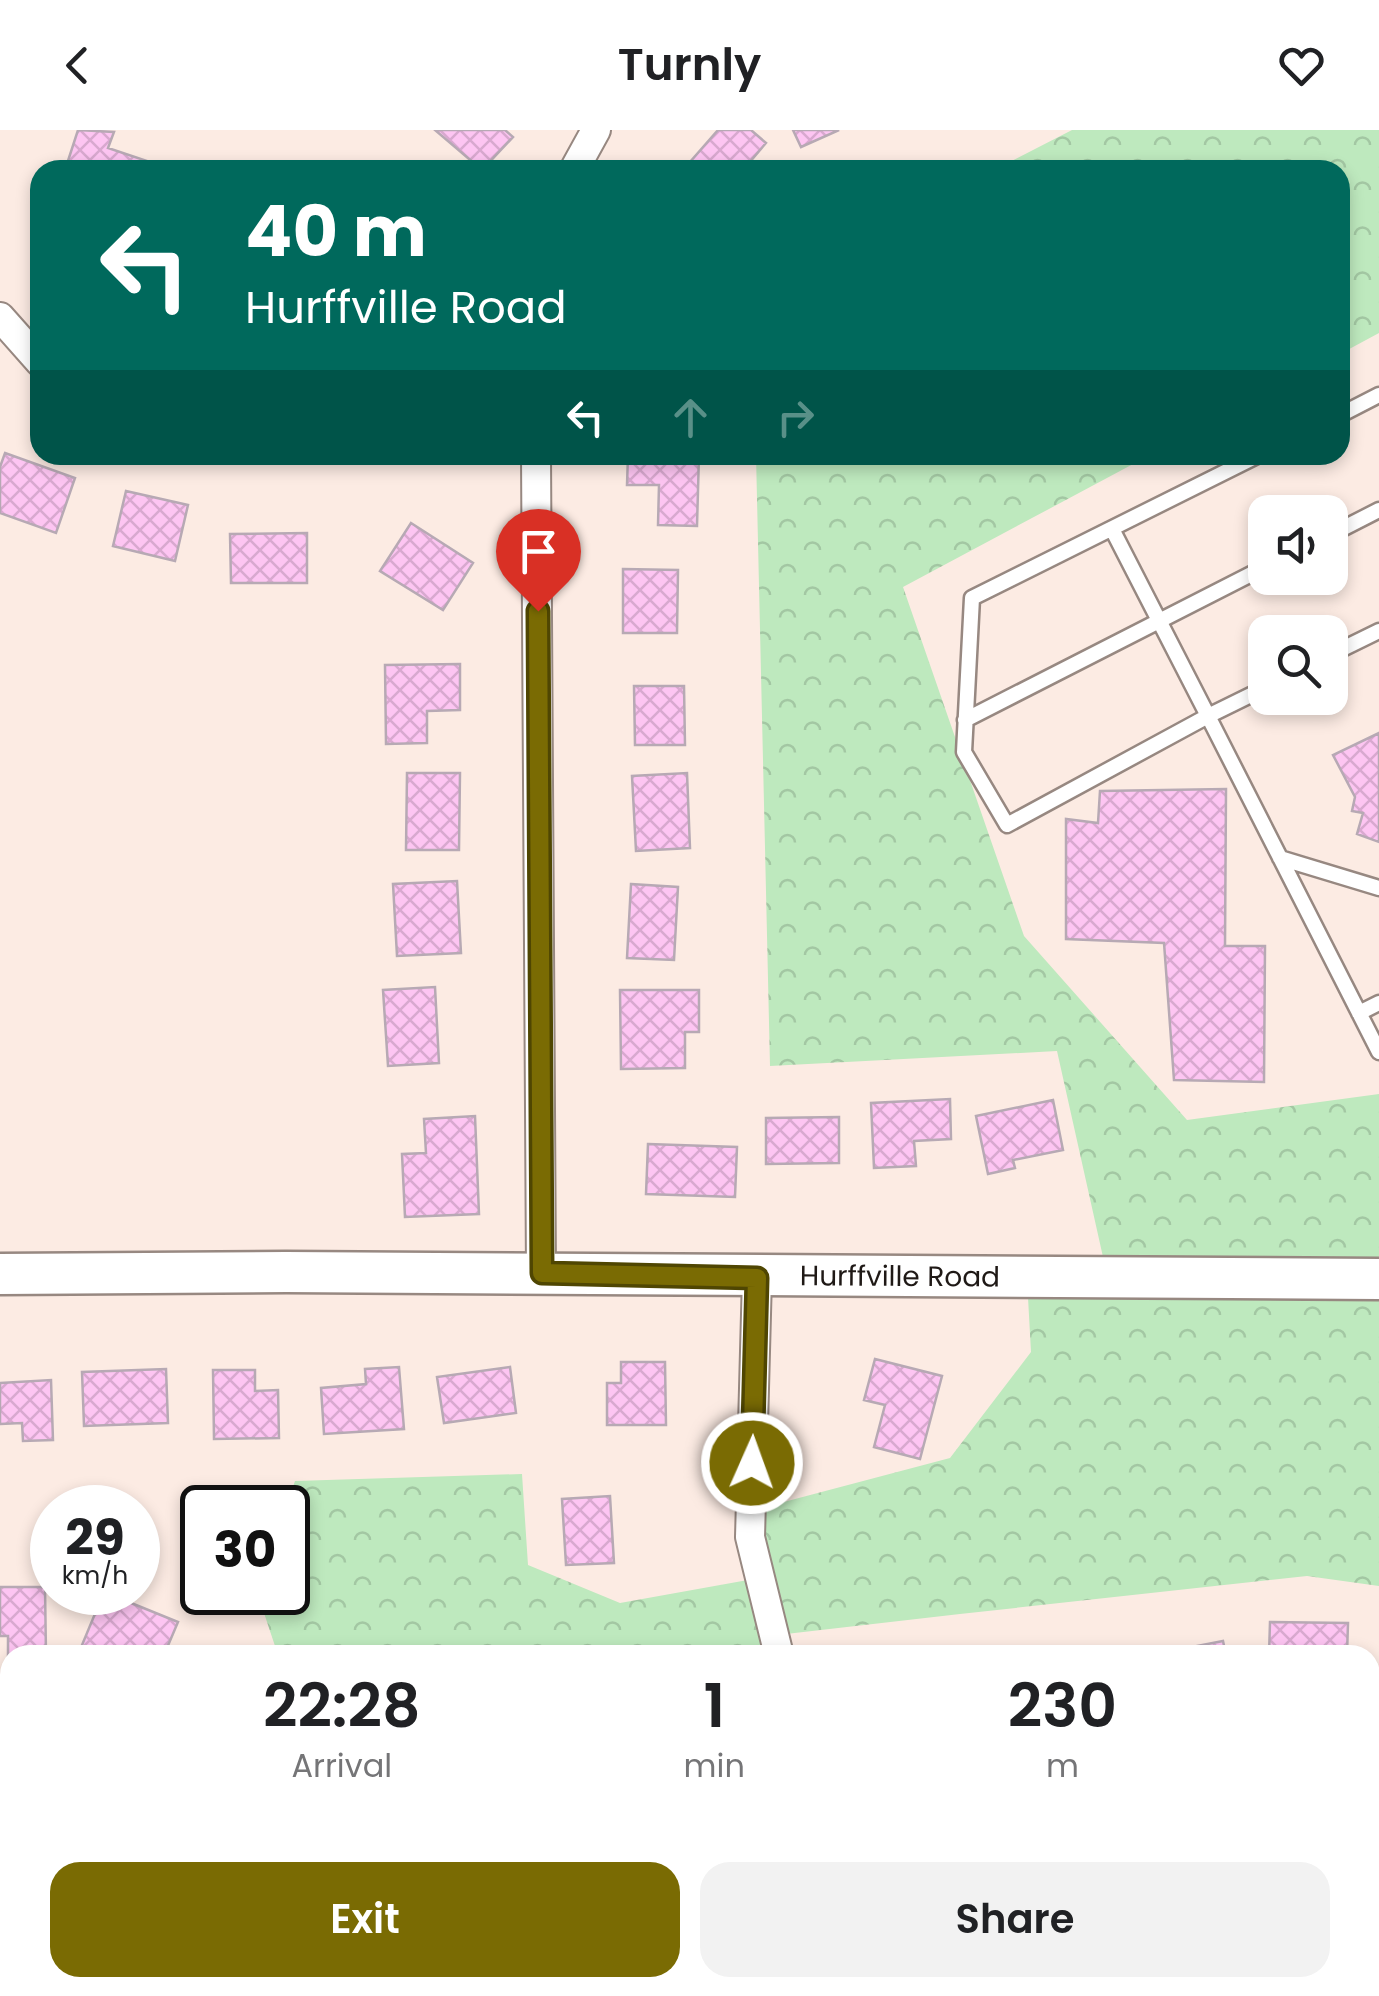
<!DOCTYPE html>
<style>
body{margin:0;font-family:Poppins,sans-serif;background:#f2f2f2;color:#202124;height:100vh;display:flex;flex-direction:column;font-size:38px;white-space:nowrap}
*{box-sizing:border-box;margin:0}
p{font-size:32px;color:#757577}
.icon{flex:none;width:55px;height:55px;fill:none;stroke:currentColor;stroke-width:2;stroke-linecap:round;stroke-linejoin:round}
.map{position:relative;flex:1;overflow:hidden}
.sheet{position:absolute;left:0px;top:1515px;width:1380px;height:352px;display:flex;flex-direction:column;background:#fff;border-radius:30px 30px 0 0;box-shadow:0 5px 15px #0003}
.sheet>*{flex:none}
.hud{position:absolute;left:30px;top:30px;width:1320px;height:305px;border-radius:30px;box-shadow:0 5px 15px #0003;background:#00695c;color:#fff;overflow:hidden}
.fabs{position:absolute;left:1248px;top:365px;display:grid;gap:20px}
.fabs a{display:grid;place-items:center;width:100px;height:100px;border-radius:20px;background:#fff;box-shadow:0 5px 15px #0003;font-size:50px}
.speed{position:absolute;left:30px;top:1355px;display:flex;gap:20px;font-size:50px;font-weight:700;text-align:center}
.speed>*{display:grid;place-content:center;width:130px;height:130px;border-radius:50%;background:#fff;box-shadow:0 5px 15px #0003;line-height:1}
.speed small{font-size:25px;font-weight:400}
.speed .limit{border:5px solid #111;border-radius:15px;background:#fff;color:#111}
.pin{position:absolute;display:grid;place-items:center;width:85px;height:85px;color:#fff;margin:-102px -42px;border-radius:50% 50% 50% 0;rotate:-45deg;box-shadow:0 0 10px #0007}
.pin .icon{rotate:45deg}
.me{position:absolute;width:110px;margin:-55px;rotate:2deg;stroke-linejoin:round;filter:drop-shadow(0 0 8px #0008)}
.turn{display:flex;align-items:center;gap:35px;height:210px;padding:0 50px;font-size:45px}
.turn .icon{width:130px;height:130px;stroke-width:2.5}
.turn b{display:block;font-size:70px;line-height:85px}
.lanes{display:flex;align-items:center;height:95px;padding:0 50px;background:#0003;justify-content:center;gap:50px;direction:ltr}
.lanes .off{opacity:.35}
.eta{display:flex;justify-content:space-evenly;align-items:center;height:170px;text-align:center}
.eta b{font-size:60px;font-weight:600;line-height:70px}
.primary-button{display:flex;gap:20px;margin-top:auto;padding:20px 50px}
.primary-button a{flex:1;height:115px;border-radius:30px;background:#7a6b03;color:#fff;font-size:40px;font-weight:600;line-height:115px;text-align:center}
.primary-button a+a{background:#f2f2f2;color:#202124}
header{display:flex;justify-content:space-between;align-items:center;height:130px;padding:0 50px;background:#fff;font-size:45px;font-weight:600}
.map>svg:first-child{display:block}
.forest{fill:url(#forest-crowns)}
.building{fill:url(#building-cross-hatch);stroke:#b7a9b4;stroke-width:2.5}
.lines{fill:none;stroke-linecap:round;stroke-linejoin:round}
.lane-casing{stroke:#978881;stroke-width:19}
.street-casing{stroke:#978881;stroke-width:32}
.secondary-casing{stroke:#978881;stroke-width:45}
.lane{stroke:#fff;stroke-width:14}
.street{stroke:#fff;stroke-width:28}
.secondary{stroke:#fff;stroke-width:40}
.route-casing{stroke:#4f4602;stroke-width:25}
.route{stroke:#7a6b03;stroke-width:18}
.labels{text-anchor:middle;stroke-width:8;stroke-linejoin:round;paint-order:stroke}
.street-label{font-size:28px;fill:#1f1916;stroke:#fefbfa}
</style>
<header><svg class="icon" aria-label="back" viewBox="0 0 24 24"><path d="M15 5l-7 7 7 7"/></svg>Turnly<svg class="icon" aria-label="heart" viewBox="0 0 24 24"><path d="M12 20l-8-8c-3-5 5-10 8-4 3-6 11-1 8 4z"/></svg></header>
<div class="map">
<svg width="1379" height="1866" viewBox="0 0 1379 1866">
<defs>
<pattern id="forest-crowns" width="20" height="18" patternUnits="userSpaceOnUse" patternTransform="scale(2.5)"><rect width="20" height="18" fill="#bee9be"/><path d="M2 6a3 3 0 1 1 6 0M12 15a3 3 0 1 1 6 0" fill="none" stroke="#a3c7a3"/></pattern>
<pattern id="building-cross-hatch" width="8" height="8" patternUnits="userSpaceOnUse" patternTransform="scale(2.5)"><rect width="8" height="8" fill="#fdc5f2"/><path d="M0 0l8 8M0 8l8-8" fill="none" stroke="#d8a9cf"/></pattern>
</defs>
<rect width="100%" height="100%" fill="#fcebe3"/>
<path class="forest" d="M1072,0H1379V203L1340,224V40H994Z
M756,325H1150L903,457L1024,806L1187,990L1379,964V1456L1307,1446L960,1484L786,1504L762,1525H278L259,1468L261,1463L288,1462L286,1377L295,1351L522,1344L528,1435L620,1473L759,1448L750,1381L950,1328L1031,1222L1026,1131L1103,1127L1057,921L770,936Z
M10,1807V1858H322L313,1866H0V1810Z
M1074,1858H1127L1211,1866H1046Z"/>
<path class="building" d="M78,0L114,2L108,18L147,31L144,40H65Z
M435,0H505L513,7L482,40Z
M718,0H751L766,13L743,40H683Z
M793,0H839L801,17Z
M5,323L75,348L56,403L0,383V337Z
M628,325H699L697,396L658,395L659,355H627Z
M126,361L188,375L175,431L113,416Z
M411,393L473,433L443,480L380,441Z
M307,403V453H231L230,404Z
M623,439L678,440L677,503H623Z
M460,534V580L427,581V613L386,614L385,535Z
M634,556H684L685,615H635Z
M1379,603V712L1357,704L1363,683L1352,681L1355,667L1333,625Z
M407,643H460L459,720H406Z
M687,643L690,718L636,721L632,646Z
M1226,659L1225,816H1265L1264,952L1174,950L1164,813L1066,809V689L1098,693L1100,661Z
M457,751L461,823L397,826L393,754Z
M631,754L678,757L674,830L627,828Z
M435,857L439,933L388,936L383,860Z
M620,860H699V902H685V938L621,939Z
M950,969L951,1009L914,1011L916,1036L874,1038L871,973Z
M1053,970L1063,1020L1013,1030L1015,1038L988,1044L976,986Z
M475,986L479,1084L405,1087L402,1024L426,1023L424,989Z
M839,987V1033L766,1034V988Z
M648,1014L737,1017L735,1067L646,1064Z
M875,1229L942,1246L920,1329L874,1317L885,1275L864,1270Z
M621,1232H665L666,1295H607V1253H621Z
M399,1237L404,1299L324,1304L321,1258L366,1254L365,1239Z
M510,1237L516,1283L444,1293L437,1247Z
M166,1239L168,1293L84,1296L82,1242Z
M213,1240H255V1261L278,1260L279,1308L214,1309Z
M51,1250L53,1310L23,1311L22,1293L0,1294V1253Z
M610,1366L614,1433L566,1435L562,1369Z
M0,1457H45L46,1525L8,1526V1506H0Z
M104,1462L178,1492L164,1525H105L82,1515Z
M1270,1492L1348,1493L1347,1525H1269Z
M1223,1511L1226,1525H1161V1523Z
M1372,1767L1379,1771V1827L1370,1821Z
M446,1858H480L486,1866H433Z
M800,1858H822L827,1866H786Z
M877,1858H908L890,1866H881Z"/>
<g class="lines">
<g class="lane-casing">
<path id="lane" d="M1340,285L1379,265
M1259,325L972,468L964,622L1007,695L1208,586L1379,922
M1112,399L1208,586L1265,558
M1330,405L1379,380
M1330,525L1379,501
M965,590L1265,437
M1280,728L1379,758
M1359,883L1379,873"/>
</g>
<g class="street-casing">
<path id="street" d="M574,40L596,0
M0,187L40,232
M536,325L541,1143
M757,1147L750,1407L779,1525
M0,1640L10,1639
M1370,1664L1379,1666
M1151,1858L1152,1866
M625,1866L635,1858"/>
</g>
<g class="secondary-casing">
<g id="secondary">
<path id="s1" d="M0,1144L286,1142L1379,1149"/>
</g>
</g>
<use href="#lane" class="lane"/>
<use href="#street" class="street"/>
<use href="#secondary" class="secondary"/>
</g>
<g class="lines">
<g class="route-casing">
<path id="route" d="M538,481L542,1143L757,1148L752,1333"/>
</g>
<use href="#route" class="route"/>
</g>
<g class="labels">
<g class="street-label">
<text dy="10" stroke="none"><textPath href="#s1" startOffset="900">Hurffville Road</textPath></text>
</g>
</g>
</svg>
<div class="fabs">
<a><svg class="icon" aria-label="sound" viewBox="0 0 24 24"><path d="M4 9h4l5-4v14l-5-4H4zM17 9q2 3 0 6"/></svg></a>
<a><svg class="icon" aria-label="search" viewBox="0 0 24 24"><circle cx="10" cy="10" r="6"/><path d="M15 15l6 6"/></svg></a>
</div>
<div class="speed"><div>29<small>km/h</small></div><div class="limit">30</div></div>
<div class="pin" style="left:538px;top:481px;background:#d93025"><svg class="icon" aria-label="arrive" viewBox="0 0 24 24"><path d="M6 21V4h12l-3 4 3 4H6"/></svg></div>
<svg class="me" style="left:752px;top:1333px" viewBox="-20 -20 40 40"><circle r="17" fill="#7a6b03" stroke="#fff" stroke-width="3"/><path d="M0-11L8 9 0 5-8 9z" fill="#fff"/></svg>
<div class="hud">
<div class="turn"><svg class="icon" aria-label="left" viewBox="0 0 24 24"><path d="M17 20v-9H6M10 6l-5 5 5 5"/></svg><div><b>40 m</b>Hurffville Road</div></div>
<div class="lanes"><svg class="icon" aria-label="left" viewBox="0 0 24 24"><path d="M17 20v-9H6M10 6l-5 5 5 5"/></svg><svg class="icon off" aria-label="ahead" viewBox="0 0 24 24"><path d="M12 20V5M6 11l6-6 6 6"/></svg><svg class="icon off" aria-label="right" viewBox="0 0 24 24"><path d="M7 20v-9h11M14 6l5 5-5 5"/></svg></div>
</div>
<section class="sheet">
<div class="eta">
<div><b>22:28</b><p>Arrival</p></div>
<div><b>1</b><p>min</p></div>
<div><b>230</b><p>m</p></div>
</div>
<div class="primary-button"><a>Exit</a><a>Share</a></div>
</section>
</div>
